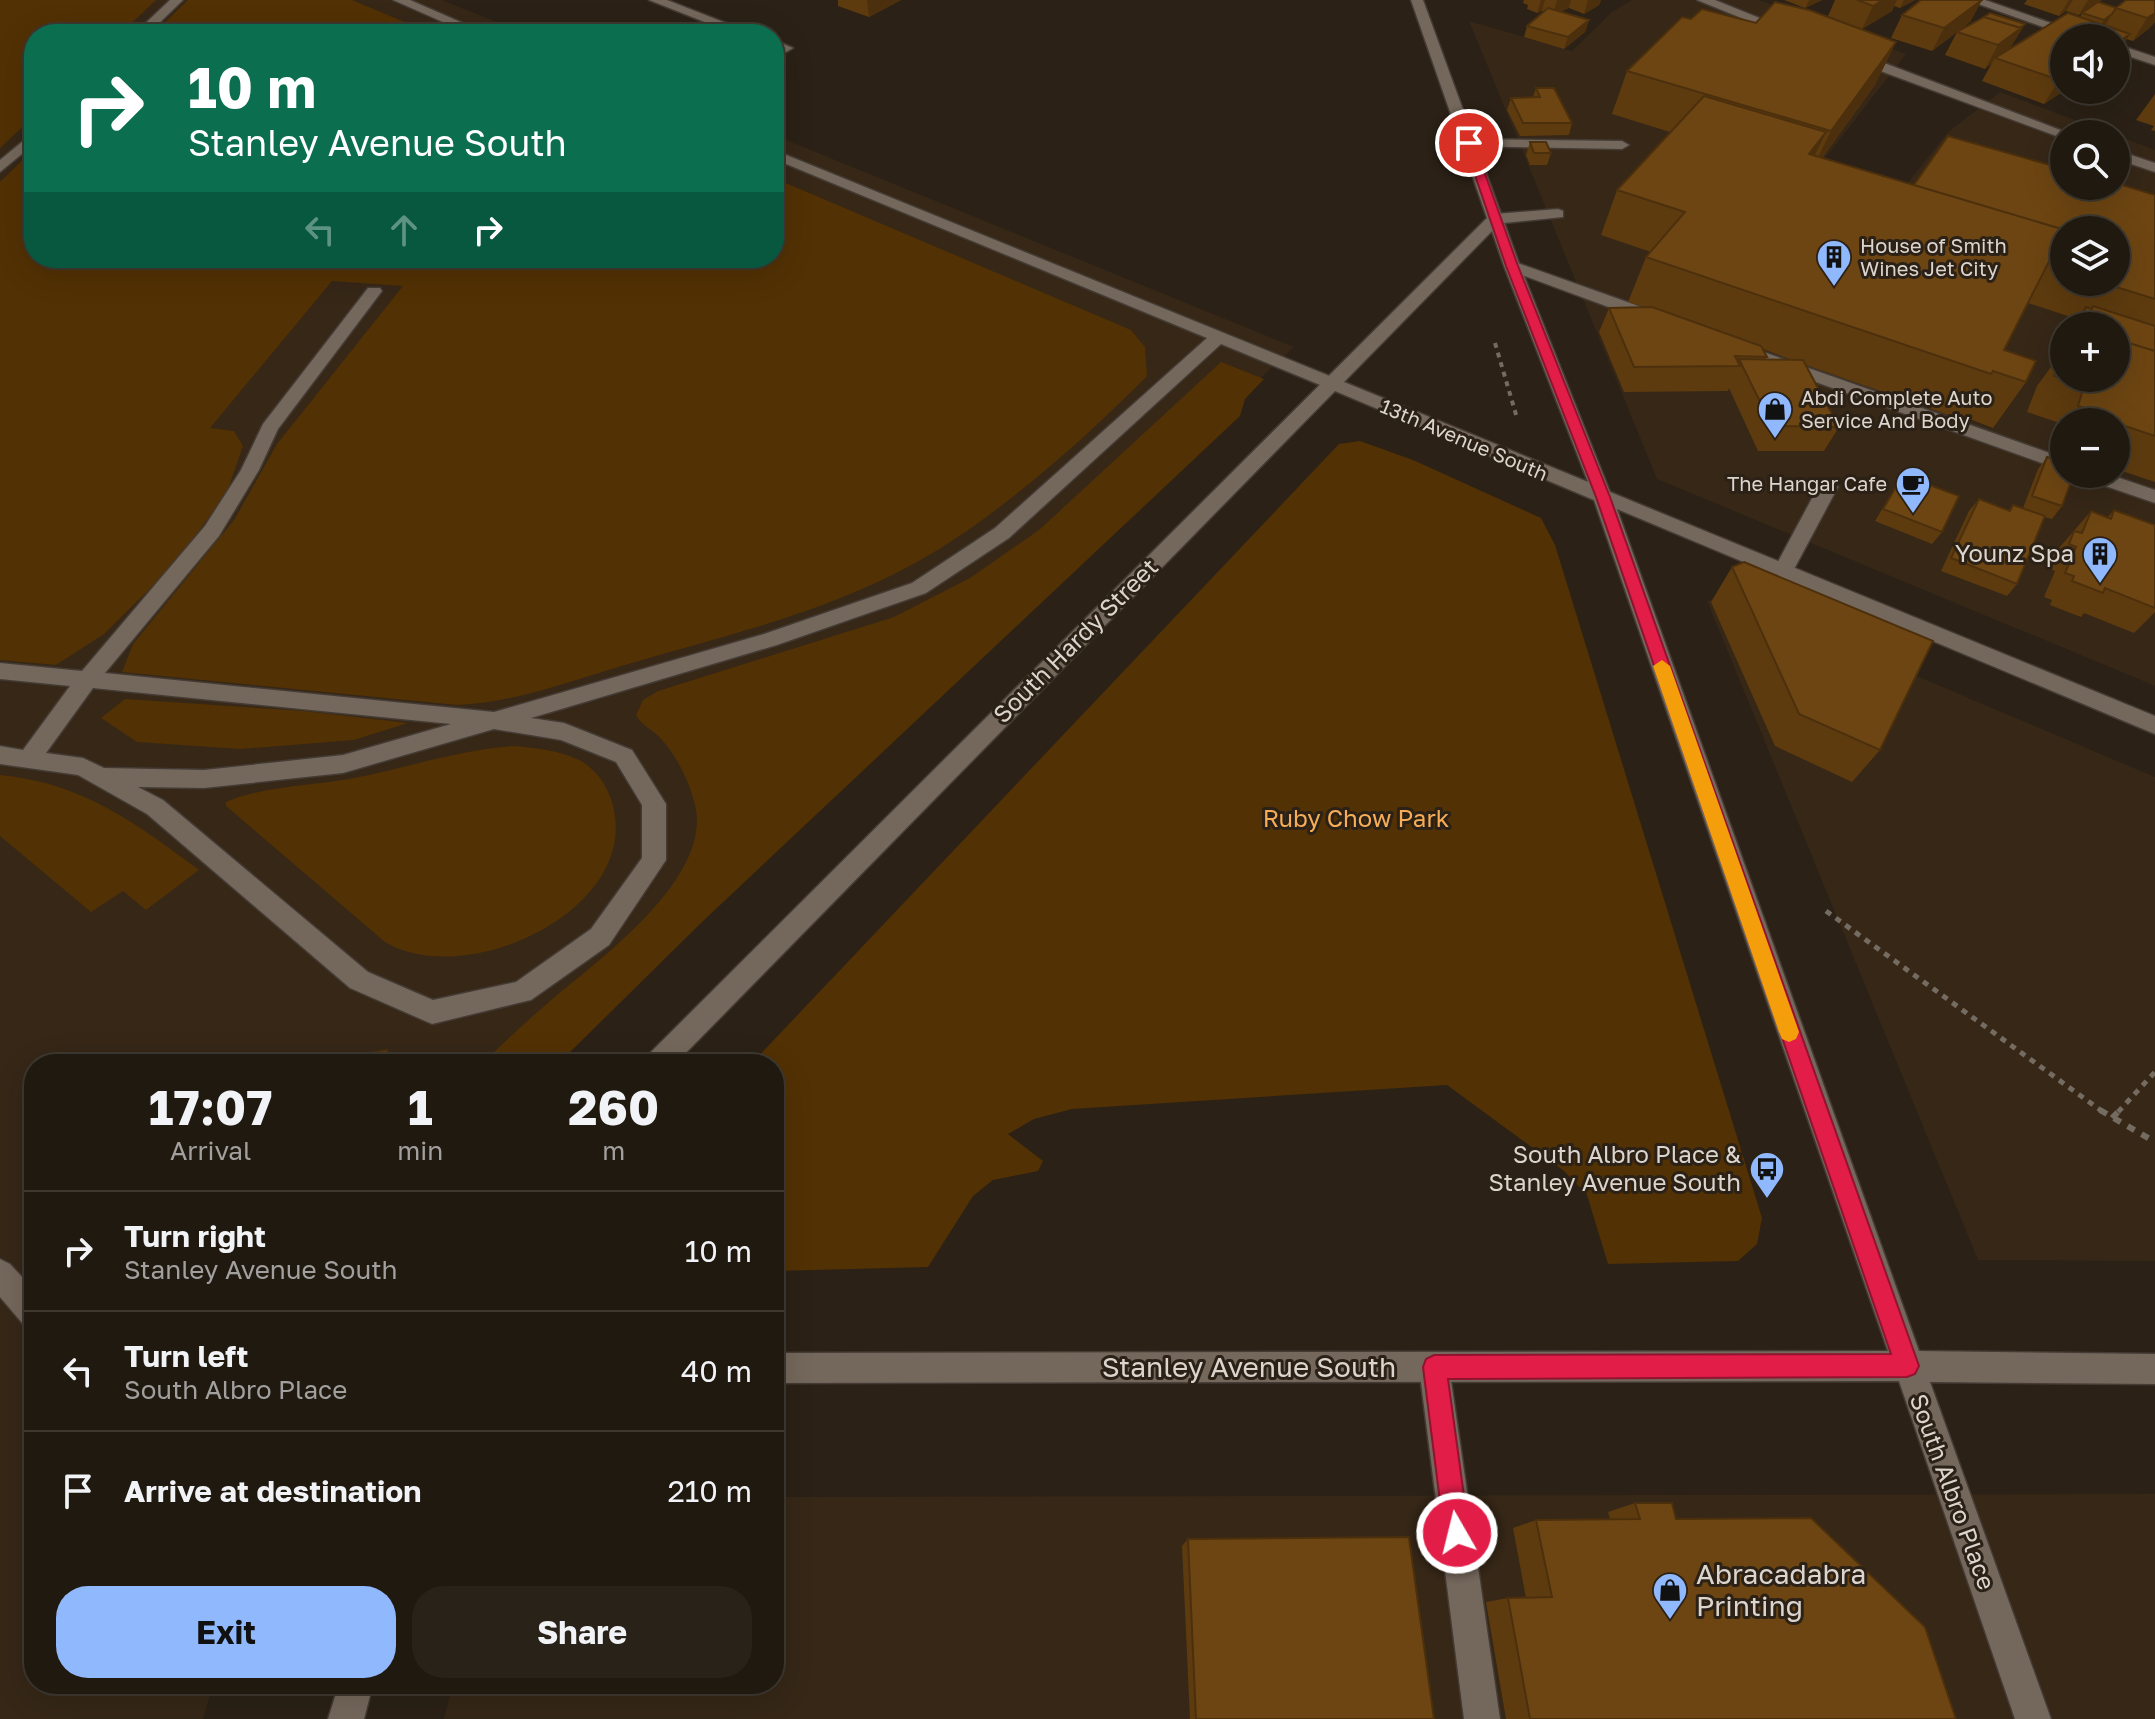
<!DOCTYPE html>
<meta charset="utf-8">
<style>
body{margin:0;font-family:"Golos Text",sans-serif;background:#282219;color:#f1f3f6;height:100vh;display:flex;flex-direction:column;font-size:30px;white-space:nowrap}
*{box-sizing:border-box;margin:0}
p{font-size:26px;color:#a2a09f}
.icon{flex:none;width:44px;height:44px;fill:none;stroke:currentColor;stroke-width:2;stroke-linecap:round;stroke-linejoin:round}
.map{position:relative;flex:1;overflow:hidden}
.drawer{position:absolute;left:24px;top:1054px;width:760px;height:640px;display:flex;flex-direction:column;background:#201910;border-radius:32px;box-shadow:0 8px 32px #0002,0 0 0 2px #3d3830}
.drawer>*{flex:none}
.banner{position:absolute;left:24px;top:24px;width:760px;height:244px;border-radius:32px;box-shadow:0 8px 32px #0002,0 0 0 2px #3d3830;background:#0b6e4f;color:#fff;overflow:hidden}
.buttons{position:absolute;left:2050px;top:24px;display:grid;gap:16px}
.buttons a{display:grid;place-items:center;width:80px;height:80px;border-radius:50%;background:#201910;box-shadow:0 8px 32px #0002,0 0 0 2px #3d3830;font-size:40px}
.pin{position:absolute;display:grid;place-items:center;width:68px;height:68px;color:#fff;margin:-34px;border:4px solid #fff;border-radius:50%;box-shadow:0 2px 8px #0007}
.me{position:absolute;width:88px;margin:-44px;rotate:352deg;stroke-linejoin:round;filter:drop-shadow(0 0 6px #0008)}
.turn{display:flex;align-items:center;gap:28px;height:168px;padding:0 32px;font-size:36px}
.turn .icon{width:104px;height:104px;stroke-width:2.5}
.turn b{display:block;font-size:56px;line-height:68px}
.lanes{display:flex;align-items:center;height:76px;padding:0 32px;background:#0003;justify-content:center;gap:40px;direction:ltr}
.lanes .off{opacity:.35}
.eta{display:flex;justify-content:space-evenly;align-items:center;height:136px;text-align:center}
.eta b{font-size:48px;font-weight:700;line-height:56px}
.button{display:flex;gap:16px;margin-top:auto;padding:16px 32px}
.button a{flex:1;height:92px;border-radius:32px;background:#90b8fd;color:#111;font-size:32px;font-weight:700;line-height:92px;text-align:center}
.button a+a{background:#282219;color:#f1f3f6}
ul{padding:0;list-style:none}
li{display:flex;align-items:center;gap:24px;height:120px;padding:0 32px;border-top:2px solid #3d3830}
li div{flex:1}
li b{display:block;font-size:30px}
li em{font-style:normal}
.map>svg:first-child{display:block}
.built{fill:#362717;fill-rule:evenodd}
.green{fill:#523104}
.lines{fill:none;stroke-linecap:round;stroke-linejoin:round}
.service-casing{stroke:#433b34;stroke-width:3}
.minor-casing{stroke:#433b34;stroke-width:3}
.tertiary-casing{stroke:#433b34;stroke-width:3}
.path-far2{stroke:#746b61;stroke-width:4;stroke-dasharray:5 5;stroke-linecap:butt}
.path-far1{stroke:#746b61;stroke-width:5;stroke-dasharray:6 6;stroke-linecap:butt}
.path{stroke:#746b61;stroke-width:6;stroke-dasharray:8 8;stroke-linecap:butt}
.service{fill:#74675b;fill-rule:evenodd}
.minor{fill:#74675b;fill-rule:evenodd}
.tertiary{fill:#74675b;fill-rule:evenodd}
.wall{fill:#5e3b0f;fill-rule:evenodd}
.shaded-wall{fill:#4c300d}
.building{fill:#6d4512;stroke:#4c300d;stroke-width:2}
.route{fill:#e11d48;stroke:#92132f;stroke-width:2}
.slow{fill:#f59e0b}
.labels{text-anchor:middle;stroke-width:6;stroke-linejoin:round;paint-order:stroke}
.far-poi-label{font-size:20px;fill:#dcd5ce;stroke:#2b2116;text-anchor:start}
.far-street-label{font-size:20px;fill:#dcd5ce;stroke:#2b2116}
.poi-label{font-size:24px;fill:#dcd5ce;stroke:#2b2116;text-anchor:end}
.street-label{font-size:24px;fill:#dcd5ce;stroke:#2b2116}
.park-label{font-size:24px;fill:#f6ad55;stroke:#2b2116}
.near-street-label{font-size:28px;fill:#dcd5ce;stroke:#2b2116}
.near-poi-label{font-size:28px;fill:#dcd5ce;stroke:#2b2116;text-anchor:start}
</style>
<div class="map">
<svg width="2155" height="1719" viewBox="0 0 2155 1719">
<rect width="100%" height="100%" fill="#2b2116"/>
<path class="built" d="M0,0H442L526,34H34V258H774V135L1294,347L553,1035L530,1064H34V1684H213L203,1719H0Z
M1632,0H1759L1906,54L1795,197L1876,223L1948,132L2000,92L2113,134H2064V186H2116V135L2155,150V686L1657,479L1469,21L1572,51L1612,12ZM2064,230H2116V282H2064ZM2064,326H2116V378H2064ZM2064,422H2116V474H2064Z
M1726,595L2155,777V1261L1978,1260L1707,601Z
M2155,1494V1719H444L453,1684H774V1497Z"/>
<path class="green" d="M0,0H156L120,34H34V116L0,148Z
M188,0H352L433,34H153Z
M34,149V258H774V178L1131,330L1145,347L1147,376C1085,439 995,519 917,562C830,611 728,635 632,663C575,679 516,703 457,705L122,672L133,644L234,520L277,444L403,286L332,281L210,428L234,431L243,446L227,492L174,565L104,634L56,665L0,660V182Z
M1221,362L1264,379L1245,399L1240,416L701,923L558,1064H481C503,1044 525,1022 549,1002C597,961 713,879 695,805C689,781 678,758 662,740C654,730 642,727 636,715L643,700L658,691L894,617L970,578L1039,530Z
M1360,441L1413,460L1541,518L1555,545L1762,1218L1757,1244L1738,1261L1608,1264L1587,1195L1564,1171L1447,1085L1072,1109L1034,1119L1008,1134L1043,1161L1038,1171L993,1180L973,1196L928,1267L774,1271V1064H751L1339,444Z
M125,699L304,711L408,723L354,740L240,749L137,742L101,718Z
M514,746C536,748 558,750 579,760C595,768 607,785 612,802C644,909 466,991 385,942L226,806V802C265,786 308,786 349,779C404,769 457,750 514,746Z
M0,775C83,783 134,822 199,870L146,910L123,891L91,912L0,836Z"/>
<g class="lines">
<g class="service-casing">
<path id="service" d="M170,0H183L148,34H134Z
M393,0H410L488,34H470Z
M649,0H667L754,34H735Z
M1967,0H1985L2094,38H2074Z
M774,40L793,48L786,52L774,48Z
M2116,44L2155,57V65L2116,52Z
M34,132V144L0,172V160Z
M1469,139L1622,141L1629,145L1622,149L1464,146L1462,143Z
M774,150L1337,379L1340,383L1331,388L1325,387L1221,344L1009,538L926,593L777,645L531,718L564,723L632,750L666,804V860L609,945L531,1000L432,1024L350,988L147,814L78,775L0,764V746L23,750L70,686L0,679V663L82,671L205,526L241,470L263,424L368,288H380L382,291L278,429L259,470L219,536L105,673L494,712L764,634L912,583L995,528L1207,338L774,159ZM93,688L451,724L343,755L204,770L104,768L83,758L46,753ZM494,729L561,740L616,762L642,805V858L591,929L516,982L433,1000L368,972L163,800L138,787L204,788L343,773Z
M1558,209L1563,211V217L1495,224L1487,219L1495,214Z
M1512,261L1661,314L1663,318L1661,322H1649L1506,269V263Z
M1735,342L2064,458V471L1729,351L1726,347Z
M2080,474H2108L2155,490V503L2082,478Z
M1828,481L1838,487L1793,571L1783,578L1776,576L1773,571L1818,487Z
M0,1259L10,1264L34,1290V1328L23,1324L0,1297Z
M1434,1352L1445,1356L1449,1367L1500,1719H1464L1419,1367L1423,1356Z"/>
</g>
<g class="minor-casing">
<path id="minor" d="M1697,0H1715L1794,32L1783,35Z
M1848,53H1858L2071,134H2064V138L2059,137L1848,59Z
M2116,150L2155,163V172L2116,159Z"/>
</g>
<g class="tertiary-casing">
<path id="tertiary" d="M1411,0H1423L1520,266L1610,492L2155,716V734L1617,509L1919,1351L2155,1354V1384L1930,1382L2051,1719H2015L1899,1381L774,1383V1353L1888,1351L1594,500L1335,391L675,1064H644L648,1055L1487,218ZM1492,231L1504,266L1588,482L1344,382Z
M339,1684H373L364,1719H328Z"/>
</g>
<path class="path-far2" d="M1495,343L1517,418"/>
<path class="path-far1" d="M1826,911L2103,1112
M2118,1112L2155,1072"/>
<path class="path" d="M2100,1110L2155,1142
M2112,1118L2120,1110"/>
<use href="#service" class="service"/>
<use href="#minor" class="minor"/>
<use href="#tertiary" class="tertiary"/>
</g>
<path class="wall" d="M838,0H901L869,17L838,6Z
M1524,0H1601L1599,5L1584,14L1569,8L1560,12L1589,20L1585,32L1564,49L1524,37L1527,26L1544,11H1542L1537,13L1527,9L1528,5L1523,3Z
M1784,0H1822L1805,8Z
M1835,0H1915L1900,8L1894,6L1892,11L1862,29L1828,16Z
M1982,0L1970,22L1959,31L2025,24L2009,49L2080,17L2082,13L2079,15L2066,11L2059,16L2024,4L2027,0H2102L2098,2L2116,8L2155,0V22L2148,29L2133,41L2126,39L2116,56V38L2064,90H2065L2044,104L1982,81L1992,63L1985,69L1945,55L1957,32L1932,51L1891,38L1902,15Z
M1691,19L1896,42L1875,85L1822,158L1914,185L2155,195V482L2116,469V422H2064V451L2061,450V446L2050,442L2057,422L2027,412L2037,386L2059,356L2056,355L2064,339V378L2116,326H2072L2077,319L2028,303L2004,350L2026,382L1993,428L1962,416L1960,419L1806,365L1839,427L1824,451H1758L1729,388L1728,391L1624,392L1599,332L1609,308L1644,307L1628,302L1646,257L1651,252L1601,235L1617,190L1670,132L1612,114L1627,71ZM2064,230L2116,282H2064ZM1763,349L1792,360H1765L1767,357Z
M1536,88L1572,123L1569,135L1520,136L1507,110L1511,98L1533,97Z
M2155,94V131L2151,130L2154,126L2136,120Z
M1530,142L1551,153L1547,165H1530L1526,155Z
M2047,457L2062,506L2052,519L2045,517L2017,584L2007,596L1941,571L1969,511L1979,499L2009,510L2013,505L2023,508L2038,469Z
M1903,475L1942,532L1932,544L1875,521Z
M2114,510L2155,525V612L2134,633L2084,613L2081,617L2050,605L2052,600L2044,597L2055,571L2048,568L2053,555L2091,511L2108,517Z
M1732,567L1880,750L1852,782L1775,746L1711,602Z
M1635,1503L1676,1519L1956,1719H1506L1486,1602L1508,1598H1526L1513,1528L1536,1520L1610,1519L1608,1512Z
M1188,1539L1434,1719H1190L1182,1546Z"/>
<path class="shaded-wall" d="M867,0H901L869,17Z
M1541,0H1545L1542,11L1537,13Z
M1557,0H1571L1569,8L1553,15Z
M1588,0H1601L1599,5L1584,14Z
M1809,0H1822L1805,8Z
M1883,0H1897L1892,11L1862,29L1873,6Z
M1904,0H1915L1900,8Z
M1982,0L1970,22L1932,51L1944,28Z
M2069,0H2073L2066,11L2059,16Z
M2088,0H2102L2079,15Z
M2155,13V22L2148,29L2133,41L2147,18Z
M2112,14L2105,26L2097,32L2104,20Z
M1589,20L1585,32L1564,49L1568,37Z
M2025,24L2008,52L1995,58L1992,63L1985,69L1998,45Z
M2130,34L2116,56V43Z
M1896,42L1875,85L1809,175L1831,131Z
M2064,77V90H2065L2044,104L2059,80Z
M1826,132L1805,176L1809,154Z
M387,1050L397,1059V1064H385Z"/>
<path class="building" d="M1857,0H1883L1873,6Z
M1921,0H1982L1944,28L1902,15Z
M2126,0H2155V13L2147,18L2116,8Z
M1775,2L1809,10L1896,42L1831,131L1627,71L1682,17L1691,19L1702,9L1756,23Z
M2098,2L2120,9L2116,8L2112,14L2104,20L2082,13Z
M1548,8L1589,20L1568,37L1527,26Z
M1990,13L2025,24L2020,28L1984,17Z
M2068,13L2130,34L2116,43V38H2064V77L2059,80L1995,58Z
M1984,17L2021,28L1998,45L1957,32Z
M1536,88H1554L1572,123H1523L1511,98L1540,97Z
M1704,96L1826,132L1809,154L2065,230L2004,350L2036,361L2026,382L1993,371L1991,374L1646,257L1685,212L1617,190Z
M1948,136L2064,169V186H2116V183L2155,195V299L2100,282H2116V230H2065L1914,185Z
M1530,142H1546L1551,153H1534Z
M2064,244V271L2052,267Z
M2093,306L2155,326V351L2116,339V326H2076L2086,307L2092,309Z
M1652,307L1761,346L1767,357L1735,356L1740,366L1634,367L1609,308Z
M2116,339L2155,351V436L2116,423V422H2112L2089,414L2090,410L2078,406L2084,386L2054,376L2064,350V378H2116Z
M1739,359L1803,360L1839,427L1772,426Z
M2047,457L2064,462V474H2074L2062,506L2032,496Z
M1903,475L1959,496L1942,532L1883,509Z
M1979,499L2010,511L2013,505L2045,516L2017,584L1951,558Z
M2114,510L2155,525V608L2105,588L2103,593L2072,581L2074,576L2065,573L2076,547L2069,544L2074,531L2082,533L2091,511L2111,519Z
M1744,562L1933,641L1880,750L1799,714L1732,567Z
M387,1050L385,1064H341L342,1058Z
M1635,1503H1672L1676,1519L1811,1518L1925,1627L1956,1719H1530L1508,1598L1552,1597L1536,1520L1640,1519Z
M1409,1537L1434,1719H1196L1188,1539Z"/>
<path class="route" d="M1469,140L1474,143L1518,266L1610,497L1919,1366L1915,1374L1907,1377L1448,1379L1469,1533L1466,1542L1457,1546L1448,1542L1444,1533L1423,1367L1426,1359L1434,1355L1891,1354L1596,497L1506,266L1464,143Z"/>
<path class="slow" d="M1662,660L1670,666L1799,1032L1796,1039L1789,1042L1782,1039L1779,1032L1653,666Z"/>
<defs>
<g id="building-pin" transform="scale(1.8)"><path d="M0 17L-7.5 6A9.5 9.5 0 1 1 7.5 6Z" fill="#90b8fd" stroke="#2b2116"/><path d="M-4-6H4V6H1V3H-1V6H-4ZM-2.5-4.3h1.7v1.8h-1.7ZM.8-4.3h1.7v1.8H.8ZM-2.5-1h1.7V.8h-1.7ZM.8-1h1.7V.8H.8Z" fill="#111"/></g>
<g id="shop-pin" transform="scale(1.8)"><path d="M0 17L-7.5 6A9.5 9.5 0 1 1 7.5 6Z" fill="#90b8fd" stroke="#2b2116"/><path d="M-5-2.5h2.3a2.7 3.5 0 0 1 5.4 0H5L5.5 6h-11ZM-1.5-2.5h3a1.5 2.3 0 0 0-3 0Z" fill="#111"/></g>
<g id="cafe-pin" transform="scale(1.8)"><path d="M0 17L-7.5 6A9.5 9.5 0 1 1 7.5 6Z" fill="#90b8fd" stroke="#2b2116"/><path d="M-5.5-4.5H6V0H3Q3 3.5 0 3.5H-2.5Q-5.5 3.5-5.5 0ZM3-3.2v2h1.7v-2ZM-6 4.5H4V6H-6Z" fill="#111"/></g>
<g id="bus-pin" transform="scale(1.8)"><path d="M0 17L-7.5 6A9.5 9.5 0 1 1 7.5 6Z" fill="#90b8fd" stroke="#2b2116"/><path d="M-5-6H5V4H4V6H2V4H-2V6H-4V4H-5ZM-3.5-4V0h7V-4ZM-3.5 1.2v1.5H-2V1.2ZM2 1.2v1.5H3.5V1.2Z" fill="#111"/></g>
</defs>
<g fill-rule="evenodd">
<use href="#building-pin" x="1834" y="257"/>
<use href="#shop-pin" x="1775" y="409"/>
<use href="#cafe-pin" x="1913" y="484"/>
<use href="#building-pin" x="2100" y="554"/>
<use href="#bus-pin" x="1767" y="1169"/>
<use href="#shop-pin" x="1670" y="1590"/>
</g>
<g class="labels">
<g class="far-poi-label">
<text x="1860" y="253">House of Smith<tspan x="1860" dy="23">Wines Jet City</tspan></text>
<text x="1801" y="405">Abdi Complete Auto<tspan x="1801" dy="23">Service And Body</tspan></text>
<text x="1887" y="491" text-anchor="end">The Hangar Cafe</text>
</g>
<g class="far-street-label">
<text transform="translate(1464 440) rotate(23)" y="7">13th Avenue South</text>
</g>
<g class="poi-label">
<text x="2074" y="562">Younz Spa</text>
<text x="1741" y="1163">South Albro Place &amp;<tspan x="1741" dy="28">Stanley Avenue South</tspan></text>
</g>
<g class="street-label">
<text transform="translate(1076 641) rotate(-45)" y="8">South Hardy Street</text>
<text transform="translate(1952 1492) rotate(70)" y="8">South Albro Place</text>
</g>
<g class="park-label">
<text x="1356" y="827">Ruby Chow Park</text>
</g>
<g class="near-street-label">
<text x="1249" y="1377">Stanley Avenue South</text>
</g>
<g class="near-poi-label">
<text x="1696" y="1584">Abracadabra<tspan x="1696" dy="32">Printing</tspan></text>
</g>
</g>
</svg>
<div class="buttons">
<a><svg class="icon" aria-label="sound" viewBox="0 0 24 24"><path d="M4 9h4l5-4v14l-5-4H4zM17 9q2 3 0 6"/></svg></a>
<a><svg class="icon" aria-label="search" viewBox="0 0 24 24"><circle cx="10" cy="10" r="6"/><path d="M15 15l6 6"/></svg></a>
<a><svg class="icon" aria-label="layers" viewBox="0 0 24 24"><path d="M12 4l9 5-9 5-9-5zM3 14l9 5 9-5"/></svg></a>
<a>+</a>
<a>−</a>
</div>
<div class="pin" style="left:1469px;top:143px;background:#d93025"><svg class="icon" aria-label="arrive" viewBox="0 0 24 24"><path d="M6 21V4h12l-3 4 3 4H6"/></svg></div>
<svg class="me" style="left:1457px;top:1533px" viewBox="-20 -20 40 40"><circle r="17" fill="#e11d48" stroke="#fff" stroke-width="3"/><path d="M0-11L8 9 0 5-8 9z" fill="#fff"/></svg>
<div class="banner">
<div class="turn"><svg class="icon" aria-label="right" viewBox="0 0 24 24"><path d="M7 20v-9h11M14 6l5 5-5 5"/></svg><div><b>10 m</b>Stanley Avenue South</div></div>
<div class="lanes"><svg class="icon off" aria-label="left" viewBox="0 0 24 24"><path d="M17 20v-9H6M10 6l-5 5 5 5"/></svg><svg class="icon off" aria-label="ahead" viewBox="0 0 24 24"><path d="M12 20V5M6 11l6-6 6 6"/></svg><svg class="icon" aria-label="right" viewBox="0 0 24 24"><path d="M7 20v-9h11M14 6l5 5-5 5"/></svg></div>
</div>
<section class="drawer">
<div class="eta">
<div><b>17:07</b><p>Arrival</p></div>
<div><b>1</b><p>min</p></div>
<div><b>260</b><p>m</p></div>
</div>
<ul>
<li><svg class="icon" aria-label="right" viewBox="0 0 24 24"><path d="M7 20v-9h11M14 6l5 5-5 5"/></svg><div><b>Turn right</b><p>Stanley Avenue South</p></div><em>10 m</em></li>
<li><svg class="icon" aria-label="left" viewBox="0 0 24 24"><path d="M17 20v-9H6M10 6l-5 5 5 5"/></svg><div><b>Turn left</b><p>South Albro Place</p></div><em>40 m</em></li>
<li><svg class="icon" aria-label="arrive" viewBox="0 0 24 24"><path d="M6 21V4h12l-3 4 3 4H6"/></svg><div><b>Arrive at destination</b></div><em>210 m</em></li>
</ul>
<div class="button"><a>Exit</a><a>Share</a></div>
</section>
</div>
